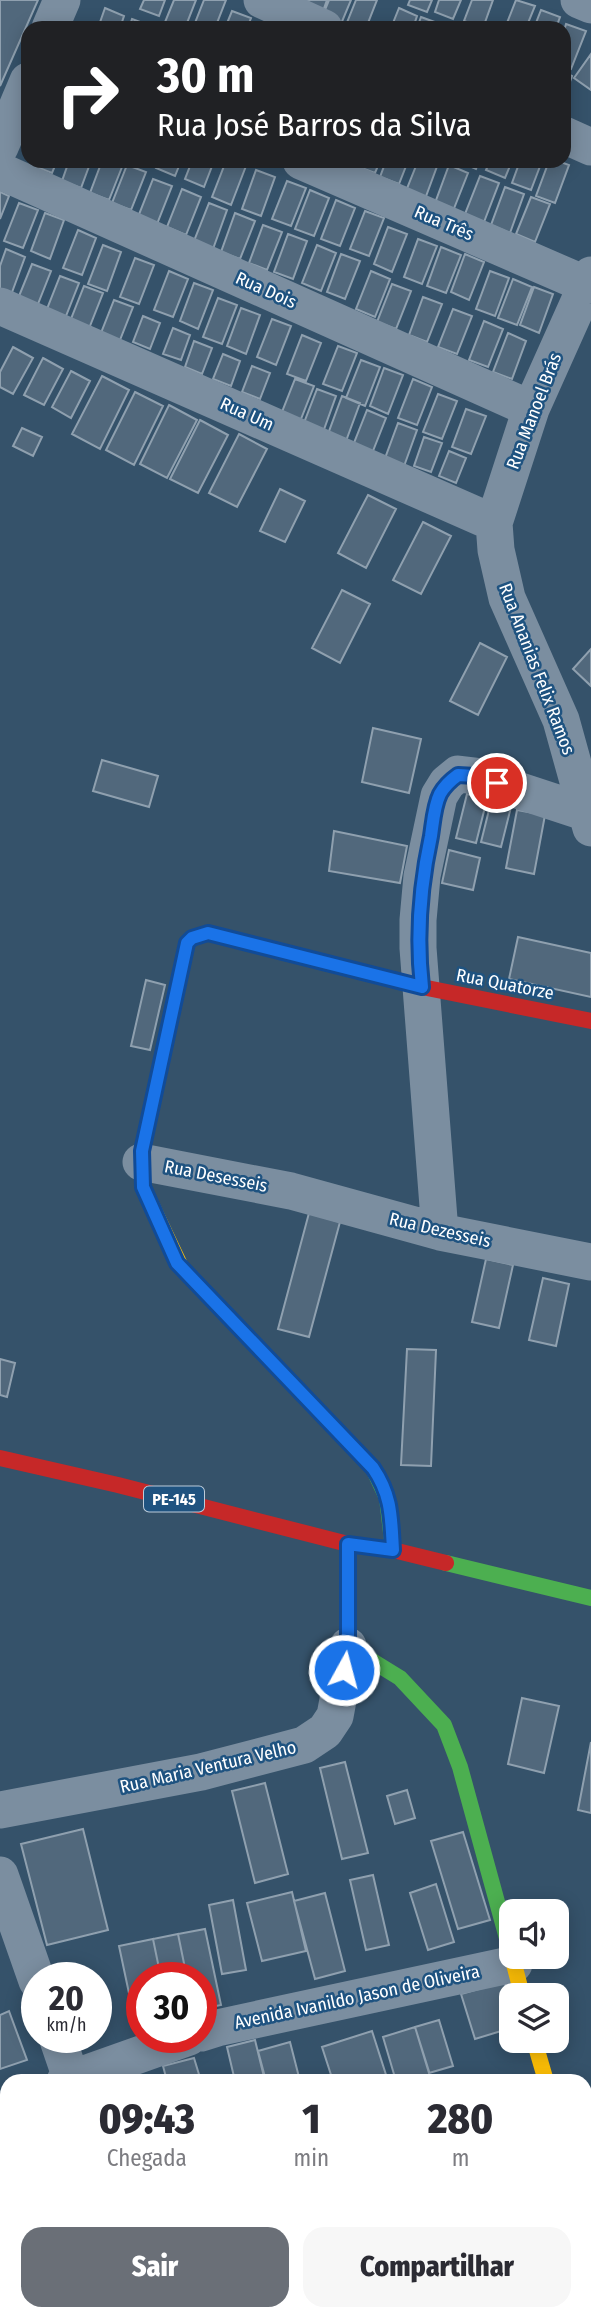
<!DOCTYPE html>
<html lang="pt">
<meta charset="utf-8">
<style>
body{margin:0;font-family:"Fira Sans Condensed",sans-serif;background:#f7f7f7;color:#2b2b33;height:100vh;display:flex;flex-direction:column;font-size:26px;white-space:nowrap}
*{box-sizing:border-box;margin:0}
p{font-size:23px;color:#7c7c81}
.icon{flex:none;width:38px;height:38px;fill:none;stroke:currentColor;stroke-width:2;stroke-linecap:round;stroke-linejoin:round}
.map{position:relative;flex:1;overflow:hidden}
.drawer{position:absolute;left:0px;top:2074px;width:592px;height:247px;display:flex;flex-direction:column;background:#fff;border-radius:21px 21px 0 0;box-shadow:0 4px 18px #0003}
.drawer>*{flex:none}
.top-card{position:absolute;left:21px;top:21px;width:550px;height:147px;border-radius:21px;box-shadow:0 4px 18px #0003;background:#202124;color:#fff;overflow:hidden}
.fabs{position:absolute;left:499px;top:1899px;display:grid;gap:14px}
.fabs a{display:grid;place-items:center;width:70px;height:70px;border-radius:14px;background:#fff;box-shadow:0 4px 18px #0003;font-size:35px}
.speed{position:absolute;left:21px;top:1962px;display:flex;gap:14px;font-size:35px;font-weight:700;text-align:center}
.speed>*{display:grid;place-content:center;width:91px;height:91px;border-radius:50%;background:#fff;box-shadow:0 4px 18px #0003;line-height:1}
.speed small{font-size:18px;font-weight:400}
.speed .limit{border:10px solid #d22;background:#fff;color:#111}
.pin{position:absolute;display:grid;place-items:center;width:60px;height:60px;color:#fff;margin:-30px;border:4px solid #fff;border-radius:50%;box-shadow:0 2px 7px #0007}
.me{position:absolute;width:77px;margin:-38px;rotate:7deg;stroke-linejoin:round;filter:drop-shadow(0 0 5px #0008)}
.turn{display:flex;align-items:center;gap:24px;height:147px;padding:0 21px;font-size:32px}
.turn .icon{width:91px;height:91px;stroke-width:2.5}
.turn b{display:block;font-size:49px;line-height:60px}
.eta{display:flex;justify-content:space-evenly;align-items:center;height:119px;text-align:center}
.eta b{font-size:42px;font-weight:800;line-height:49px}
.cta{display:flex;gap:14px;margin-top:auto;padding:14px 21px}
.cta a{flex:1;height:80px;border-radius:21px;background:#6a6f77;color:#fff;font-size:28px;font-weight:800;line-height:80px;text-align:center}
.cta a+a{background:#f7f7f7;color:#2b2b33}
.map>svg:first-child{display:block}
.building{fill:#51687c;stroke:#8fa0af;stroke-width:2}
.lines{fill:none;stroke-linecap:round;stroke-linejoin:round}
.street{stroke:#7b8ea0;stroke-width:37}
.fast{stroke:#4caf50;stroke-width:16}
.slow{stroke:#ffc107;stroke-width:16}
.jam{stroke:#c62828;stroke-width:16}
.route-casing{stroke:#114b97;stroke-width:18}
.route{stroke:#1a73e8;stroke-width:12}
.labels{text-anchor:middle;stroke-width:5;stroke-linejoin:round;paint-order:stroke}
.shield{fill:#1f5380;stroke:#bccbd9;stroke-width:2}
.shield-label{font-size:16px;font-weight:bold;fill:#fff}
.street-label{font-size:18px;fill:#fff;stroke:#1f5380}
</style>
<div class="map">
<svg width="591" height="2320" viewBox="0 0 591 2320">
<rect width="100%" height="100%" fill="#35526a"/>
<path class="building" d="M0,0H38L0,86Z
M144,0H165L159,16L140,9Z
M174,0H196L185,28L165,22Z
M204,0H226L215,28H193Z
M306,0H327L322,14Z
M329,0H351L341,24L322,17Z
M356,0H377L366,28H353L346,25Z
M410,0H432L427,12L408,5Z
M439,0H461L453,19L435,12Z
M472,0H493L483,28L464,21Z
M516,0L535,6L526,28H505Z
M105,8L124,16L120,28H98Z
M399,8L417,16L413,28H391Z
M541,10L560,17L556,28H534Z
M232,11L251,18L247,28H225Z
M421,17L440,24L439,28H417Z
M132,19L151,26L150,28H129Z
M566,24L586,31L571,69L564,66V31Z
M591,54V90L574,78Z
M564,72L572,76L564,99Z
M35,161H57L52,173L34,166Z
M69,161H91L81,188L62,181Z
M102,161L124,162L109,200L90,193Z
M159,161H181L175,176L156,168Z
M192,161H214L204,187L185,179Z
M226,161L246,166L231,205L212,197Z
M358,161H380L375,173L356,166Z
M386,161H408L399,184L380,177Z
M418,161H439L425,199L406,191Z
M458,161H479L476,169Z
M490,161H512L505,178L486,170Z
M520,161H542L531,190L512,183Z
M549,161H558L569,165L555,203L536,196Z
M127,165L146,172L131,210L112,203Z
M449,165L468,173L453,211L435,203Z
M256,170L275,177L261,216L242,209Z
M480,176L499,183L484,222L465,214Z
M153,179L172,186L157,224L138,217Z
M287,181L306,188L291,226L272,219Z
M505,187L524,194L510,233L491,225Z
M182,189L201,197L186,235L167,227Z
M310,190L329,198L314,236L295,229Z
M0,192L9,196L0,219Z
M531,197L550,204L535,242L516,234Z
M336,200L355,208L340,246L321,239Z
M19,203L38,210L23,248L4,241Z
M209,203L227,210L213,249L194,241Z
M365,211L384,218L369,256L350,249Z
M45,213L64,220L50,259L31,251Z
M235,213L255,221L240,259L221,252Z
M263,225L282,232L267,270L249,263Z
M388,227L407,234L392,272L374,264Z
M78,230L96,238L82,275L63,268Z
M288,234L307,241L293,279L274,272Z
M418,239L437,246L422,284L404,277Z
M103,245L121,252L107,291L88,284Z
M317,245L336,253L321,291L302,283Z
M441,247L461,255L446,293L427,286Z
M6,249L25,257L11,295L0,290V266Z
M341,254L360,261L345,299L327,292Z
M465,254L484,262L469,300L451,292Z
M135,258L154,265L139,304L120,297Z
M32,264L51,271L36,309L17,301Z
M169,271L188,279L173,317L154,310Z
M371,271L390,279L375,317L356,309Z
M490,271L509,278L495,316L476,309Z
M60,276L79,283L64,321L45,314Z
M513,279L532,287L517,325L498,318Z
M194,283L213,290L198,329L180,321Z
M392,284L411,291L396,329L377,322Z
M84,286L103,293L88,331L69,324Z
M534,287L553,294L539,333L520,325Z
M423,297L442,304L427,342L409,335Z
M218,298L237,305L222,344L203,337Z
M114,300L133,307L118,345L99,338Z
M241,308L260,315L246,354L227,346Z
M453,309L472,316L457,354L438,347Z
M143,316L160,323L150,349L133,342Z
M272,319L291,326L276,365L257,357Z
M484,321L503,329L488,367L469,360Z
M173,328L190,335L181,360L163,354Z
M508,333L526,341L512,379L493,372Z
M302,335L321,343L306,381L287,374Z
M194,341L212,348L202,374L185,367Z
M338,346L357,353L342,391L323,384Z
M13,347L33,358L13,394L0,387V372Z
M223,354L240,361L231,386L213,379Z
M43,358L63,369L44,405L24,395Z
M361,360L380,367L365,406L346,398Z
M252,366L270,373L260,399L242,392Z
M384,368L403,375L388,414L370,406Z
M71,371L90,381L71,418L52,407Z
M102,376L129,390L100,449L72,434Z
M295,379L314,386L299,424L280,417Z
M413,379L432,387L417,425L398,418Z
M317,389L336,396L322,435L302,428Z
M135,392L163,406L134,465L106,450Z
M438,394L457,401L442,439L423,432Z
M342,396L360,403L346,441L328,434Z
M169,405L197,420L167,478L140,464Z
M466,409L486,416L471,454L452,447Z
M367,410L386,418L371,456L352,448Z
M200,420L228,435L198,493L170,479Z
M398,423L417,430L403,469L384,461Z
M22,428L42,437L33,456L13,446Z
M239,434L267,449L237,507L209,493Z
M424,437L442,443L431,472L414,466Z
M449,451L466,458L456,483L439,476Z
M280,489L305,501L285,542L260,531Z
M368,495L396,509L366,568L338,553Z
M423,522L451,536L421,594L393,580Z
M342,590L370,604L340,663L312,648Z
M480,643L507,657L478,715L450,701Z
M591,649V686L573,669Z
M373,728L421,739L409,793L362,782Z
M102,760L158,776L149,807L93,791Z
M467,794L487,799L476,843L456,838Z
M492,798L512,803L501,847L481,842Z
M517,810L545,815L534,874L506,868Z
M334,831L407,846L400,883L329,871Z
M449,850L480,858L473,890L442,883Z
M518,937L591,953V997L509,979Z
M146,980L165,985L150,1050L131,1046Z
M309,1213L340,1222L309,1337L278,1329Z
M486,1259L513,1265L499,1328L472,1322Z
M543,1278L569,1284L556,1346L529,1340Z
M407,1349L436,1350L431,1466L401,1465Z
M0,1359L15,1363L7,1397L0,1395Z
M522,1698L559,1706L544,1773L508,1764Z
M591,1742V1813L578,1810Z
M345,1762L368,1853L342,1859L320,1768Z
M265,1783L288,1874L255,1883L232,1791Z
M407,1790L415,1818L395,1824L387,1796Z
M83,1829L108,1930L47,1945L21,1844Z
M463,1832L490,1920L458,1929L431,1841Z
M373,1875L389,1945L366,1950L350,1880Z
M436,1884L454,1942L428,1950L410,1893Z
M292,1892L306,1951L262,1961L247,1903Z
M325,1893L345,1971L315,1979L294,1901Z
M233,1900L246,1970L222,1974L209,1905Z
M205,1929L221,2005L201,2009V1978H187L178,1934Z
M178,1934L187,1978H161L153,1939Z
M153,1939L161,1978H142V2030L137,2031L119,1946Z
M504,1982L511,2005V2028L475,2039L461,1994Z
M9,2011L27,2060L0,2069V2015Z
M439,2020L453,2066L429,2073L415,2027Z
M415,2027L432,2081H396L383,2037Z
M372,2031L388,2081H333L322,2047Z
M255,2040L265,2081H235L227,2047Z
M290,2042L300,2081H266L258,2051Z
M194,2058L201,2081H167L163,2066Z
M6,2271L7,2303L0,2305V2273Z
M216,2314L217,2320H191Z
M301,2314H335L337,2320H302Z"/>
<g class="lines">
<path class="street" d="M262,0L324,28
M579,0L591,5
M50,28L62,0
M564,135L591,147
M0,147L28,81
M301,161L587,285
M0,171L531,409
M591,275L531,409L494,523L496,550L507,598L561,720L591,828
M0,306L494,523
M141,1162L291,1191L440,1232L591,1262
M440,1232L418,948V920L422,876L439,796L447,783L458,774L475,776L587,813
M0,1810L201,1772L304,1745L325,1731L335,1716L348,1646
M0,1875L37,1981
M201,2033L217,2028L514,1964
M57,2037L71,2078
M65,2081L189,2037
M0,2112L7,2108
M0,2138L7,2157
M581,2317L591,2318
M72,2320L101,2314"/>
<path class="fast" d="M181,1267L373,1468L387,1498L393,1550
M348,1544V1646L400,1678L444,1725L460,1767L511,1953
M446,1563L591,1598
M584,2108L591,2105"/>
<path class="slow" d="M181,1267L143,1187L142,1151L187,943L192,938L208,933L295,955
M512,1956L522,1995
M534,2040L546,2081"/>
<path class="jam" d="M295,955L422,987L591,1021
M0,1458L118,1485L348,1544L393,1550L446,1563"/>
</g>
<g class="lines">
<g class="route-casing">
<path id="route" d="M344,1670L348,1646V1544L393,1550C391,1517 392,1496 373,1468L177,1263L143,1187L142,1151L187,943L192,938L208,933L422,987C416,935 420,887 431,836C433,823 434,806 440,794C445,785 451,780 458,775L475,776L497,783"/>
</g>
<use href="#route" class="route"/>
</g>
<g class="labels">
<rect class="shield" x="144" y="1486.5" width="60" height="25" rx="5"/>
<g class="shield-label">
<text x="174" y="1505">PE-145</text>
</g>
<g class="street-label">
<text transform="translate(444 223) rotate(23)" y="6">Rua Três</text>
<text transform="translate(266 290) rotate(24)" y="6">Rua Dois</text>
<text transform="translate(534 411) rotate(-69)" y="6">Rua Manoel Brás</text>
<text transform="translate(247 414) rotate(24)" y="6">Rua Um</text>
<text transform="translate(537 669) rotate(69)" y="6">Rua Ananias Felix Ramos</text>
<text transform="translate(505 984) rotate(11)" y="6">Rua Quatorze</text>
<text transform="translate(216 1176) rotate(11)" y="6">Rua Desesseis</text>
<text transform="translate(440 1230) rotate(13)" y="6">Rua Dezesseis</text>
<text transform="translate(208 1767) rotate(-13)" y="6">Rua Maria Ventura Velho</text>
<text transform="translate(357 1997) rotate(-12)" y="6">Avenida Ivanildo Jason de Oliveira</text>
</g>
</g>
</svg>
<div class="fabs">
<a><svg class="icon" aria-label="sound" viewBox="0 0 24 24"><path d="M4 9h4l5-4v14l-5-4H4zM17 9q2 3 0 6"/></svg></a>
<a><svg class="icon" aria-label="layers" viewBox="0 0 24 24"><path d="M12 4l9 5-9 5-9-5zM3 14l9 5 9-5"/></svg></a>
</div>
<div class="speed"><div>20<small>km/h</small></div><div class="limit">30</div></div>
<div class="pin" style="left:497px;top:783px;background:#d93025"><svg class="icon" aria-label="arrive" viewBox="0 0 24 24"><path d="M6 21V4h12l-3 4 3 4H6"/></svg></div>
<svg class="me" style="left:344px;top:1670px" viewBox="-20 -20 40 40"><circle r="17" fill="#1a73e8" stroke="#fff" stroke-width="3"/><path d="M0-11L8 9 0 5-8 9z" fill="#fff"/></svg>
<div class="top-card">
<div class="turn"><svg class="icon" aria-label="right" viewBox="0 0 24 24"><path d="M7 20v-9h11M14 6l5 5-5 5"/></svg><div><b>30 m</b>Rua José Barros da Silva</div></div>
</div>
<section class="drawer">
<div class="eta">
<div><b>09:43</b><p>Chegada</p></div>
<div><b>1</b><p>min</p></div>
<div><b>280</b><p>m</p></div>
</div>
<div class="cta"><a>Sair</a><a>Compartilhar</a></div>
</section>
</div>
